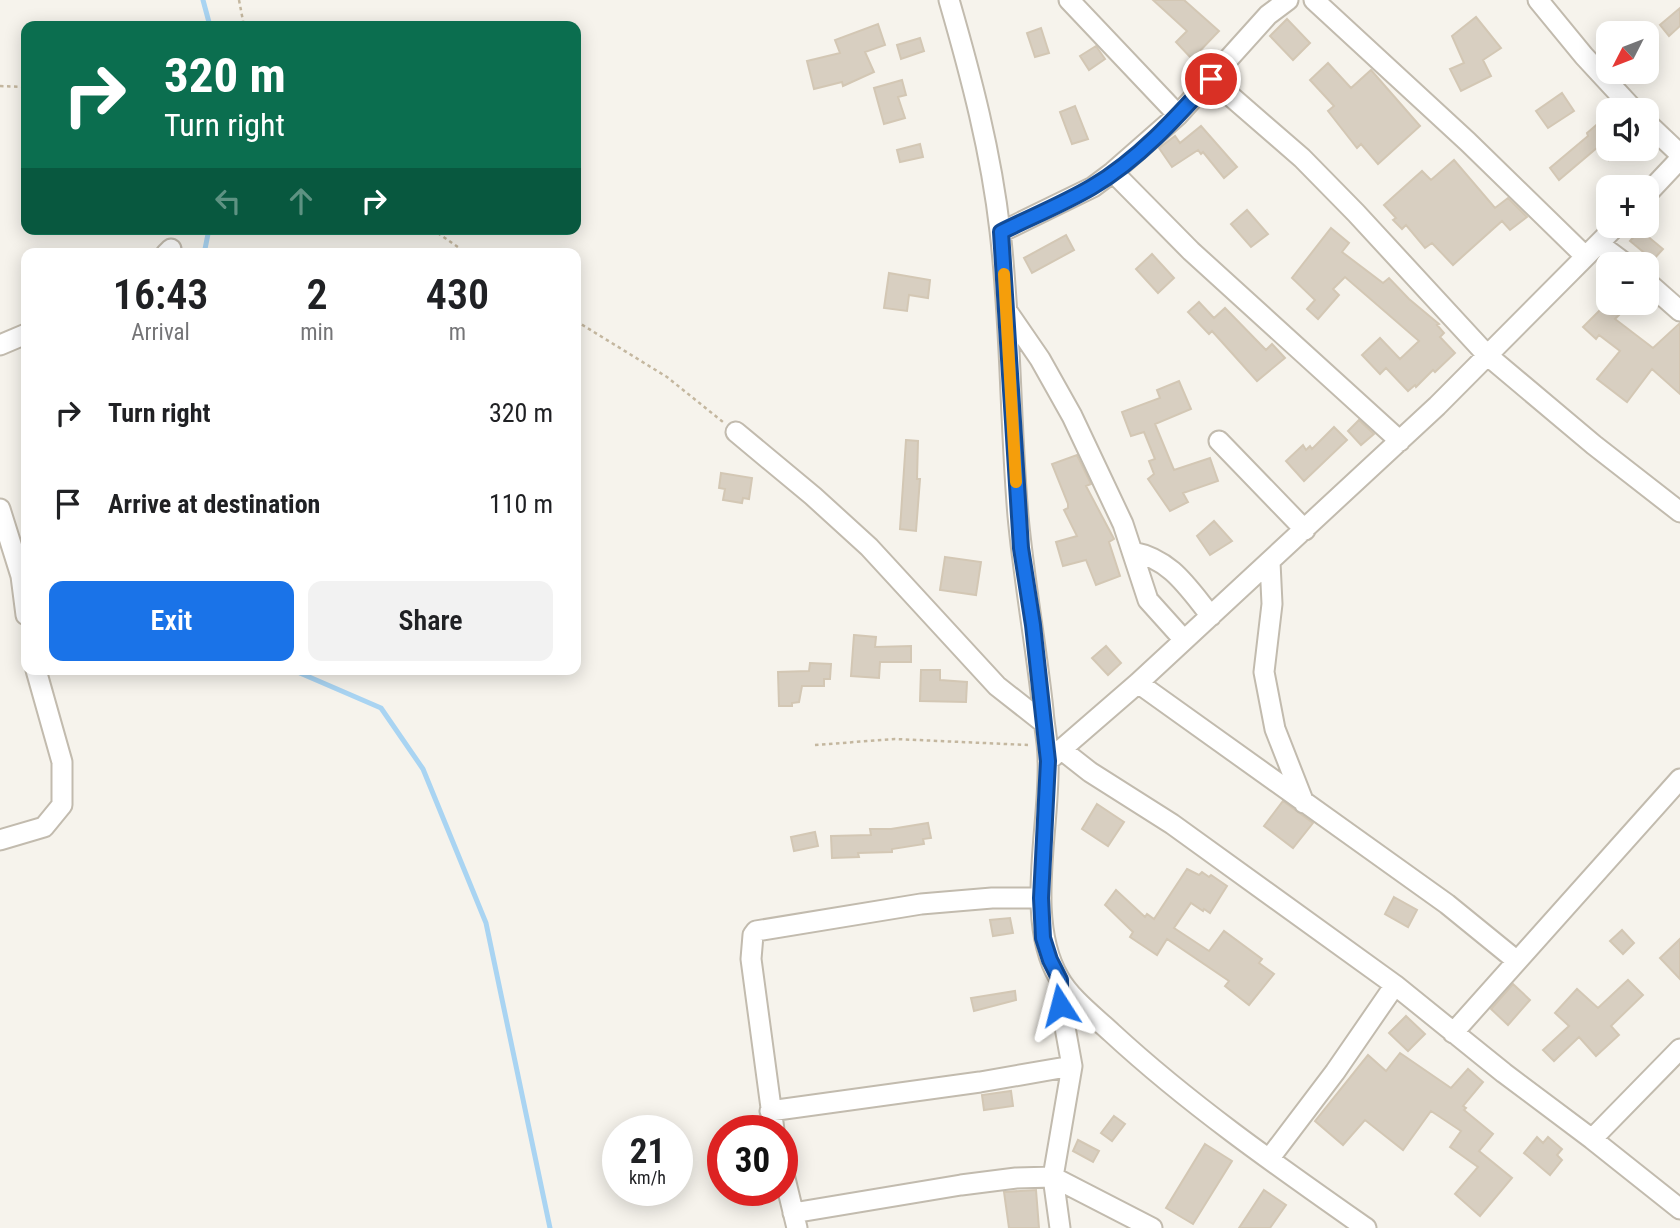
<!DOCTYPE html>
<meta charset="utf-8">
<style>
body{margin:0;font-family:"Roboto Condensed",sans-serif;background:#f2f2f2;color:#202124;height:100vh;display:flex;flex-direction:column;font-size:26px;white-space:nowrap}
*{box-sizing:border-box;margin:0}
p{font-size:23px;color:#757577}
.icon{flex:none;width:38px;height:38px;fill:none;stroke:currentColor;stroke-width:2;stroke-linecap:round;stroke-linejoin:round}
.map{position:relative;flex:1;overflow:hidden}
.drawer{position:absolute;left:21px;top:248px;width:560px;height:427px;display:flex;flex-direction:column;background:#fff;border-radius:14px;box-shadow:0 4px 18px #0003}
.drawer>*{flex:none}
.top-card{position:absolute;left:21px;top:21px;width:560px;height:214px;border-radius:14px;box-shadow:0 4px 18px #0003;background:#0b6e4f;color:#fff;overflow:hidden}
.needle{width:46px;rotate:228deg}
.buttons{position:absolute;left:1596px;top:21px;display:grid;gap:14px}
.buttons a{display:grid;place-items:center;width:63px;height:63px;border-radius:14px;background:#fff;box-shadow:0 4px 18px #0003;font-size:35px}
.speed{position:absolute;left:602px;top:1115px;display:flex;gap:14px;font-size:35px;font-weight:700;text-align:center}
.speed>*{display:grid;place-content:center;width:91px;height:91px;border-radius:50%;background:#fff;box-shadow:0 4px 18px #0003;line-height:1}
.speed small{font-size:18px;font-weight:400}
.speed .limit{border:10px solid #d22;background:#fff;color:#111}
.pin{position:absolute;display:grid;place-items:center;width:60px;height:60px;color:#fff;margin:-30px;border:4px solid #fff;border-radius:50%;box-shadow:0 2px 7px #0007}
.me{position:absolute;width:77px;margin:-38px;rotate:351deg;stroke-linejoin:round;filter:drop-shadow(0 0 5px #0008)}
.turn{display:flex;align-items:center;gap:24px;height:147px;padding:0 28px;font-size:32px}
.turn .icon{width:91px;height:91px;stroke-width:2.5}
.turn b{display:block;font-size:49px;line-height:60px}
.lanes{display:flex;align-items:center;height:66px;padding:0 28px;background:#0003;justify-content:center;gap:35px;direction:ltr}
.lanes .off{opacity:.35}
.eta{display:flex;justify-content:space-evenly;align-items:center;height:119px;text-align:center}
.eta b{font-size:42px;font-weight:600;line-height:49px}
.cta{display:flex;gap:14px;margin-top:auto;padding:14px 28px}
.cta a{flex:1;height:80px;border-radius:14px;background:#1a73e8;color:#fff;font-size:28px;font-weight:600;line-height:80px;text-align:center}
.cta a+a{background:#f2f2f2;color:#202124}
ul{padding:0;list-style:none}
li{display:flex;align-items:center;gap:21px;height:91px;padding:0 28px}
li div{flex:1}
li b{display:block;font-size:26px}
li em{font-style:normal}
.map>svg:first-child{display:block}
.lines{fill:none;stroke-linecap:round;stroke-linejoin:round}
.stream{stroke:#a9d4f2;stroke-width:5}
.building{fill:#d8cfc1;stroke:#d3c7b4;stroke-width:2}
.street-casing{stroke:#c2bbae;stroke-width:23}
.path{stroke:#c4b79f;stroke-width:2.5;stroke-dasharray:3.5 3.5;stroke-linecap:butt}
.street{stroke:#fff;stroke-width:19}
.route-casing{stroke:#114b97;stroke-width:18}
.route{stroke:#1a73e8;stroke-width:12}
.slow{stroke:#f59e0b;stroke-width:12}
</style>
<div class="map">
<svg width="1680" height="1228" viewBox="0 0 1680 1228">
<rect width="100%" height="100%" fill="#f6f3ec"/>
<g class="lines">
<path class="stream" d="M203,0L210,26
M204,254L209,229
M293,670L381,708L423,769L486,923L550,1228"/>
</g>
<path class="building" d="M1153,0H1184L1219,31L1192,59L1176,42L1187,31Z
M1680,8V26L1669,36L1660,25Z
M1476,17L1501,48L1483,60L1491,76L1461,91L1450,69L1464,63L1452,36Z
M1287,19L1310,43L1293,60L1270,36Z
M878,24L885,45L865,52L874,72L843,86L842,82L814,89L807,61L840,53L835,40Z
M1041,28L1049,53L1035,57L1027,33Z
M920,38L924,51L901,59L897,45Z
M1096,46L1105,59L1089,70L1080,56Z
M1328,63L1351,88L1371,70L1420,126L1378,164L1361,144L1357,148L1328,111L1334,106L1310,80Z
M902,80L906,95L898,97L905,118L884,124L874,88Z
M1562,93L1574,111L1548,128L1536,111Z
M1075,106L1088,139L1072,144L1060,112Z
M1608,115V159L1598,147L1559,180L1550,168L1588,136L1587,133Z
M1201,126L1237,167L1224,178L1203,152L1201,154L1198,150L1172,167L1159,148L1175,136L1180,143Z
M920,144L923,157L900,162L897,150Z
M1454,160L1495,208L1508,198L1527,217L1510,230L1502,221L1453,265L1432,243L1425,248L1406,225L1402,229L1393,220L1396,218L1384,205L1422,171L1431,180Z
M1247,210L1268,234L1251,247L1231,224Z
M1331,228L1349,243L1342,252L1383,283L1389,278L1409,299L1439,324L1437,325L1444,333L1440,337L1455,353L1435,372L1433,370L1416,387L1415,385L1408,391L1386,368L1380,374L1362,355L1380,338L1400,359L1419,341L1345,277L1333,289L1339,295L1318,319L1307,309L1315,300L1292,278Z
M1640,230L1663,249L1653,260L1630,241Z
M1066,235L1074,250L1032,273L1024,258Z
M1152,254L1174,278L1158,293L1136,269Z
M889,273L930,280L928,298L909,295L907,311L884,308Z
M1199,302L1214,318L1225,308L1266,350L1272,344L1285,358L1257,381L1212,331L1209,334L1188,312Z
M1607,303H1631L1615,319L1653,348L1680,323V394L1652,369L1627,402L1597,379L1620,351L1599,335L1596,339L1583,327Z
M1179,381L1191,409L1155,424L1174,470L1210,458L1218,481L1183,493L1188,502L1170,511L1148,479L1154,474L1149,461L1155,459L1144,432L1131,436L1122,412L1160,398L1157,390Z
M1359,420L1374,434L1361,445L1348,431Z
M1334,427L1347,440L1304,481L1286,461L1303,445L1306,450L1310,446L1312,449Z
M906,440L918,441L917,479H920L916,531L900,529Z
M1077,455L1091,484L1086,486L1114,539L1109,542L1120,576L1096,585L1086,560L1063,566L1056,542L1077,536L1064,510L1068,508V504L1052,464Z
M721,473L752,478L749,499L743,498L742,503L723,500L725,489L719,488Z
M1214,521L1232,541L1210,555L1197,536Z
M945,557L981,562L976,595L940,590Z
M854,635L876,637L875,647L911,646V662H880L879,678L851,676Z
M1106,646L1121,663L1108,675L1092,658Z
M810,663L831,664L830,679H824V686H802L799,702L792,703V706H779L778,672L809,671Z
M921,670H940V680L967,682L966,702L920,701Z
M1283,801L1313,823L1293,848L1264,826Z
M1097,804L1124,822L1108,846L1082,829Z
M928,823L931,838L923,839L924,844L892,849V852L858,853L859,857L832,858L831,836L871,835L870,829H891Z
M815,832L818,846L794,851L791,837Z
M1187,869L1199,875L1202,872L1209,877L1211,875L1227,886L1210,913L1204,909L1203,911L1191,903L1174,928L1209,951L1224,931L1262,959L1259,963L1274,974L1249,1005L1225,986L1229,981L1167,939L1157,955L1130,937L1133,932L1105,905L1116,890L1145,917L1147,914L1154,919Z
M1394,897L1417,910L1408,927L1385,914Z
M1010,918L1013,933L993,936L990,920Z
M1622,930L1634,943L1623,954L1610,941Z
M1680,939V979L1660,958Z
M1628,980L1643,995L1611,1026L1619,1035L1596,1056L1579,1037L1554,1061L1543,1050L1569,1026L1555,1013L1577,989L1598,1008Z
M1513,984L1530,1000L1508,1025L1491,1009Z
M1015,991L1016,1000L974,1011L971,998Z
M1406,1016L1425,1034L1408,1051L1389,1033Z
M1400,1053L1451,1088L1468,1069L1483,1082L1463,1106L1466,1108L1464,1110L1493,1134L1479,1151L1512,1178L1480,1216L1455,1194L1478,1167L1450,1147L1461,1131L1431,1111L1403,1150L1365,1120L1343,1145L1315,1121L1368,1055L1386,1071Z
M1011,1091L1013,1106L984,1110L982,1095Z
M1114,1116L1125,1124L1112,1141L1101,1133Z
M1537,1137L1543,1143L1548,1137L1562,1149L1557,1155L1562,1160L1550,1175L1524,1153Z
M1078,1140L1099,1151L1093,1162L1073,1151Z
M1205,1144L1232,1161L1193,1224L1166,1208Z
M1036,1190L1039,1228H1009L1004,1192Z
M1264,1190L1286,1205L1270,1228H1239Z"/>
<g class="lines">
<g class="street-casing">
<path id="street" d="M949,0C971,76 991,152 1000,231C1011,325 1010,421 1018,516C1024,581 1036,645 1043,710C1044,726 1048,742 1048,758C1051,824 1024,919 1059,978C1071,999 1094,1016 1112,1033C1190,1105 1279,1167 1366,1228
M1069,0L1178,115
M1314,0L1468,142L1585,256
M1538,0L1584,56L1634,110
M1211,79L1302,158L1356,213L1487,355L1594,445L1680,512
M1647,123L1680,154
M1113,172L1191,251L1400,441
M1647,194L1680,159
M1001,232L1093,187L1113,172L1178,115L1268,15L1288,0
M1599,244L1626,264
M166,254L171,249
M1647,282L1680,311
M1007,311L1040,359L1072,416L1123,524L1148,600L1184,640
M0,345L26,334
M736,432L813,496L869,547L997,686L1044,723
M1219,441L1305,530
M0,509L21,576L26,615
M1133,552C1171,559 1188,588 1211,616
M1270,562L1272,604L1264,672L1275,729L1304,803
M1138,683L1447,904L1517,961
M1062,750L1090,772L1172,824L1395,985L1504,1073L1592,1139L1680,1209
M1048,761L1138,683L1437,406L1616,226
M0,840L44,827L62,805V762L36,670
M1060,980L1061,1005L1072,1066L1053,1177L1060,1228
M1453,1033L1680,779
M770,1111L980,1082L1072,1066
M774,1130L751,959L753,935L756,931L921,904L992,898H1041
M1592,1139L1680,1049
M1269,1159L1335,1072L1395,985
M782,1166L797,1228
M793,1213L961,1185L1016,1178L1053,1177L1152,1228"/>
</g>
<path class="path" d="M239,0L244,26
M0,86L26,87
M275,229L296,232L318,229
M432,229L468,254
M576,321L667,377L723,422
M815,745L895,739L1028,745"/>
<use href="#street" class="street"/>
</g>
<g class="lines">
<g class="route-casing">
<path id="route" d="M1060,1005V980L1050,960L1043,938L1041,898L1048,761L1033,625L1021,548L1001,232C1031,217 1063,204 1092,187C1138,160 1176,118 1211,79"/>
</g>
<use href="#route" class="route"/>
<path class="slow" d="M1004,274L1016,482"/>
</g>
</svg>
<div class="buttons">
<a><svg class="needle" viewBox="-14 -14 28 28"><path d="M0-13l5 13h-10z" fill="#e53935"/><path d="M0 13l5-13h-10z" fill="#757577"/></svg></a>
<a><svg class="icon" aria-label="sound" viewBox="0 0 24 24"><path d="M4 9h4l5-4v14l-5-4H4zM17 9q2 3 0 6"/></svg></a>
<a>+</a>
<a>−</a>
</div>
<div class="speed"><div>21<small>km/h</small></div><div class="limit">30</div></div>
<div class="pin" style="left:1211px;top:79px;background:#d93025"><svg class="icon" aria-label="arrive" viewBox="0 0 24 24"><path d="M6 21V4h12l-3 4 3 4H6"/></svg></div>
<svg class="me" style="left:1060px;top:1005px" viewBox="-20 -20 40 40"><path d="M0-17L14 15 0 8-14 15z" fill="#1a73e8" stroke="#fff" stroke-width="4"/></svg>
<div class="top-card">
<div class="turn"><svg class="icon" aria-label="right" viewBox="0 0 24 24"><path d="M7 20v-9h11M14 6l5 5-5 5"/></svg><div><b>320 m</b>Turn right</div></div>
<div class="lanes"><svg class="icon off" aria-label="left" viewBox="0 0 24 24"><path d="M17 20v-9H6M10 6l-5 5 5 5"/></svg><svg class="icon off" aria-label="ahead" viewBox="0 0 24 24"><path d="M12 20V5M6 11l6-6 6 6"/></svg><svg class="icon" aria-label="right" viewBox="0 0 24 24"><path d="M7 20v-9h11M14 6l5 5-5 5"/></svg></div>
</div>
<section class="drawer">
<div class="eta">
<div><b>16:43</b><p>Arrival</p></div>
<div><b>2</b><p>min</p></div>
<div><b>430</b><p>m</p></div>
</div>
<ul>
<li><svg class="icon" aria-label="right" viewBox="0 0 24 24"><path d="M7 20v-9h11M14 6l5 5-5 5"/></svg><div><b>Turn right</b></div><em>320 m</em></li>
<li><svg class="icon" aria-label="arrive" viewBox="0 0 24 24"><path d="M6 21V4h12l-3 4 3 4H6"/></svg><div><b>Arrive at destination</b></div><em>110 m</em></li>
</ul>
<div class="cta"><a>Exit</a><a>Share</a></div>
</section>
</div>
